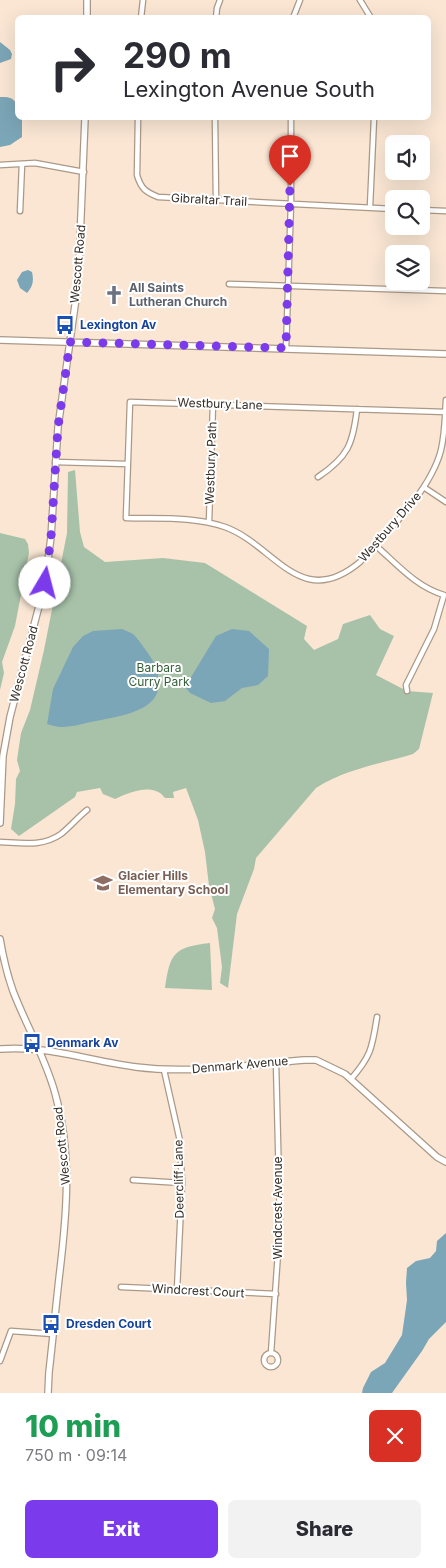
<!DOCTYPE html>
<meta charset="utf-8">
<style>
body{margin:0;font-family:Inter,sans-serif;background:#f2f2f3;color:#2b2b33;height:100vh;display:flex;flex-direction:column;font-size:19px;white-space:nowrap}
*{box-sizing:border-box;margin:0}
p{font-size:16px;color:#7c7c81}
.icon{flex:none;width:28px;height:28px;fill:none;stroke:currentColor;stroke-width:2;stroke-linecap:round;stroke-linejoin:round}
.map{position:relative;height:1393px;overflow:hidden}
.sheet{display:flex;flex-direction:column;background:#fff;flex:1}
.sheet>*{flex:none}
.guide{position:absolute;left:15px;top:15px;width:416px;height:105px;border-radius:8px;box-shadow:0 5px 20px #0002;background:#fff;color:#2b2b33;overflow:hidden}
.fabs{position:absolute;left:385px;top:135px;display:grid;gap:10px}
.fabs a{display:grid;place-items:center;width:45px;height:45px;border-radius:8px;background:#fff;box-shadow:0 5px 20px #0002;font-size:25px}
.pin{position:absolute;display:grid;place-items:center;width:42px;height:42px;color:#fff;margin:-51px -21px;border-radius:50% 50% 50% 0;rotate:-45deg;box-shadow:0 0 5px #0007}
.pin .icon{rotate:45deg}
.me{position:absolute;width:55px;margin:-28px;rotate:8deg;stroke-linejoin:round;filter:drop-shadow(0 0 4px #0008)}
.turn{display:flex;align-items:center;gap:18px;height:105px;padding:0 25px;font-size:22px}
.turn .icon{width:65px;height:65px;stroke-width:2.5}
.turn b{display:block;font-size:35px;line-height:42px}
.round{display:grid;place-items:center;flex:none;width:52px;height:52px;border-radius:8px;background:#f2f2f3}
.headline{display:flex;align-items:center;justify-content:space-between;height:85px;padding:0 25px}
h1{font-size:30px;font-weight:800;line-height:38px;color:#1e9e55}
.cta{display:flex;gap:10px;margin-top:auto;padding:10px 25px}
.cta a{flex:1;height:58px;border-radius:8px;background:#7c3aed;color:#fff;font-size:20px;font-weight:800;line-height:58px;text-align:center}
.cta a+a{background:#f2f2f3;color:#2b2b33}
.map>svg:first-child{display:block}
.green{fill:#a8c2a9}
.water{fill:#7ba6b7}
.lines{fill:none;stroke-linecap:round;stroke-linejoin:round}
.minor-casing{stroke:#ab9987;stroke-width:7}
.tertiary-casing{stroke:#ab9987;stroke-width:8}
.minor{stroke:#fff;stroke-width:4.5}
.tertiary{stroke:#fff;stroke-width:5.5}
.route{stroke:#7c3aed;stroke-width:9;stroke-dasharray:0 16.2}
.labels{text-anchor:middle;stroke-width:4;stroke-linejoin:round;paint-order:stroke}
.street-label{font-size:12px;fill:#362f27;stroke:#fff}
.worship-label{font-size:12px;font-weight:bold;fill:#5b616d;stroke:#fff;text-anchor:start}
.transit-label{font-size:12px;font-weight:bold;fill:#164399;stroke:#fff;text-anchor:start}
.park-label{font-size:12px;fill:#335f36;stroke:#fff}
.education-label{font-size:12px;font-weight:bold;fill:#785e54;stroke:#fff;text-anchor:start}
</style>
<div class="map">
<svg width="446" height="1393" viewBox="0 0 446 1393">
<rect width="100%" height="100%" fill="#fae6d3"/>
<path class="green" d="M75,470L80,532L84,547L105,562L163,558L205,563L307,626L304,639L314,650L338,639L343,624L370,615L380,629L394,636L376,675L407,691L433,693L419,749L413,754C380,764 345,769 316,788L256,858L254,869L237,914L228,988L220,983L222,967L217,928L212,918L215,909L209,886L205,852L198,820L186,788L173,792L174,798H165C154,782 129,792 115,799L103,794L100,788L77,792L75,797L19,836L11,829L15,804L16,779L20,771L17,760L21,733L30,710L44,650L67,533L68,472Z
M0,533L25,539L28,544L29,553L15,626L2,662L4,673L0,690Z
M210,943L212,990L165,988C170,953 174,947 210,943Z"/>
<path class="water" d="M0,42L10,50L12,54L11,59L0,63Z
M0,97C16,96 18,103 18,118H22V137L10,145L0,147Z
M28,270L32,272C34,281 33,286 27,293L20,288L17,280L22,272Z
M122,629C126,631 130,632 133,634C137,637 151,657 153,661C175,708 131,714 96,721C85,723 73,727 62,727C57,727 51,725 47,724L53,689L73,647L83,636L93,631Z
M232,629L249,631L269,649L268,676L258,685L242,688L225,701L211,703L190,693L185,687L216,636Z
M446,1233V1322L429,1339L422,1351L392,1393H362L363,1388L371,1372L385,1363L402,1335L407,1300L406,1283L407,1268L416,1261L430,1258L436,1251L437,1241Z"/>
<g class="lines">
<g class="minor-casing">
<path id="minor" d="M360,0L371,18
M141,18L143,0
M216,18L217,8L220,0
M293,18L300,0
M138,118L137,175C141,189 146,192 158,197L394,209
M215,118L216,200
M0,165L35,163L84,172
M370,207L374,118
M421,210L446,211
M20,211L22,164
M229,284L446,291
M286,349L291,203V118
M446,412L130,402L126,518C159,519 193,516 225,527C275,545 300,612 360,562C388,531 431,490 441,450C445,433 445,416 446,400
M55,462L128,464
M318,477C348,457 353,444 357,409
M425,488L446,502
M209,522L213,404
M375,545C397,564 416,587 444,595
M407,691L406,685L434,629L444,595
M0,842C21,843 43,847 61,834C70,827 78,817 87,810
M164,1070L180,1141L182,1183L177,1290
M351,1079C372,1055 372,1047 377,1017
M133,1180L182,1183
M121,1287L276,1294
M264 1360a7 7 0 1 1 14 0a7 7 0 1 1-14 0Z
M271,1353L280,1224L276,1063
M0,1361L11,1331L53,1334"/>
</g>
<g class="tertiary-casing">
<path id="tertiary" d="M87,18V0
M0,340L446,354
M0,823L3,756L10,717L45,583L51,537L58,427L77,291L79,264L85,118
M0,939C3,957 7,974 13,991C26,1025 45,1057 55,1093C72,1152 67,1211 60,1270C56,1304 53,1338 49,1372L48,1393
M0,1049C46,1045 90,1061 136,1067C192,1074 248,1065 304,1060H316L345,1074L437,1157L446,1162"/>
</g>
<use href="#minor" class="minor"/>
<use href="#tertiary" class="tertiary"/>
</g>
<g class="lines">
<path class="route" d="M45,583L51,537L58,427L70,342L286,348L290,186"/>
</g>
<defs>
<g id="church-bare" transform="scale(1.5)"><path d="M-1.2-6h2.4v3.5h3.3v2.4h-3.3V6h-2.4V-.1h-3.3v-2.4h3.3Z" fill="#6b7280" stroke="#fff" stroke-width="2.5" paint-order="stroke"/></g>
<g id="bus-bare" transform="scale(1.5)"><path d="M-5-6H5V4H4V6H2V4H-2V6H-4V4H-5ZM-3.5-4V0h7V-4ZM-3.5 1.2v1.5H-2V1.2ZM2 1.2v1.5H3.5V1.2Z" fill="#1a4fb4" stroke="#fff" stroke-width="2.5" paint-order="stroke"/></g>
<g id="school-bare" transform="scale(1.5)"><path d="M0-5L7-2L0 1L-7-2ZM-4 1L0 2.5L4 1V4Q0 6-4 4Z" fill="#8d6e63" stroke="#fff" stroke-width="2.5" paint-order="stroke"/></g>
</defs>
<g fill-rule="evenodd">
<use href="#church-bare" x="114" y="295"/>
<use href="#bus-bare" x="65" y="325"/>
<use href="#school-bare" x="103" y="883"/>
<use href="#bus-bare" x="32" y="1043"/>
<use href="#bus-bare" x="51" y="1324"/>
</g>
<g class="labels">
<g class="street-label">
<text transform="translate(209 200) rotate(3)" y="4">Gibraltar Trail</text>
<text transform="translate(78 264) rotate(-85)" y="4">Wescott Road</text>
<text transform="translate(220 404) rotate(2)" y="4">Westbury Lane</text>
<text transform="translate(211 463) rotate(-88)" y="4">Westbury Path</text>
<text transform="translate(390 527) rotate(-49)" y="4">Westbury Drive</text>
<text transform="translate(24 664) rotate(-75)" y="4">Wescott Road</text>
<text transform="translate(240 1065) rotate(-5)" y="4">Denmark Avenue</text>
<text transform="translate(62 1146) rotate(-96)" y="4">Wescott Road</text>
<text transform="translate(179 1179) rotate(-91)" y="4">Deercliff Lane</text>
<text transform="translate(278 1208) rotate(-90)" y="4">Windcrest Avenue</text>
<text transform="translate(198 1291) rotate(3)" y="4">Windcrest Court</text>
</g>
<g class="worship-label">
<text x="129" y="292">All Saints<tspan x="129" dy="14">Lutheran Church</tspan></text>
</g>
<g class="transit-label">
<text x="80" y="329">Lexington Av</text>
<text x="47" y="1047">Denmark Av</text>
<text x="66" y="1328">Dresden Court</text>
</g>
<g class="park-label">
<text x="159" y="672">Barbara<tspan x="159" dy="14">Curry Park</tspan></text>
</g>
<g class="education-label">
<text x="118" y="880">Glacier Hills<tspan x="118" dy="14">Elementary School</tspan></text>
</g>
</g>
</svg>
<div class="fabs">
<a><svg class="icon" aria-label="sound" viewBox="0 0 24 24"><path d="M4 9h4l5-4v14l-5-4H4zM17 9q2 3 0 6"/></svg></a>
<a><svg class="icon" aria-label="search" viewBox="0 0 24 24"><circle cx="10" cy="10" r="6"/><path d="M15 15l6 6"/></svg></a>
<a><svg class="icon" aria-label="layers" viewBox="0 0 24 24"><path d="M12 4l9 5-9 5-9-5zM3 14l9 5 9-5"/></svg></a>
</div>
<div class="pin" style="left:290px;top:186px;background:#d93025"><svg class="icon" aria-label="arrive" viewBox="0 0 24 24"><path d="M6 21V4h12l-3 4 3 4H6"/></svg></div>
<svg class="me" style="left:45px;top:583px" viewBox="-20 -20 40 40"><circle r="19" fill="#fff"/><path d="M0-13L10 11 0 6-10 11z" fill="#7c3aed"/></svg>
<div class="guide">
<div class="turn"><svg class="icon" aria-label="right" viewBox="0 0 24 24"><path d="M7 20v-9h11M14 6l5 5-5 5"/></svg><div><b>290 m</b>Lexington Avenue South</div></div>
</div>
</div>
<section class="sheet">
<div class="headline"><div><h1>10 min</h1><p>750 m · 09:14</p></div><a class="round" style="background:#d93025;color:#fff"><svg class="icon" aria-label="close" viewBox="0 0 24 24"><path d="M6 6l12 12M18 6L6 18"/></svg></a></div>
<div class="cta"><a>Exit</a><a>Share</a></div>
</section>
